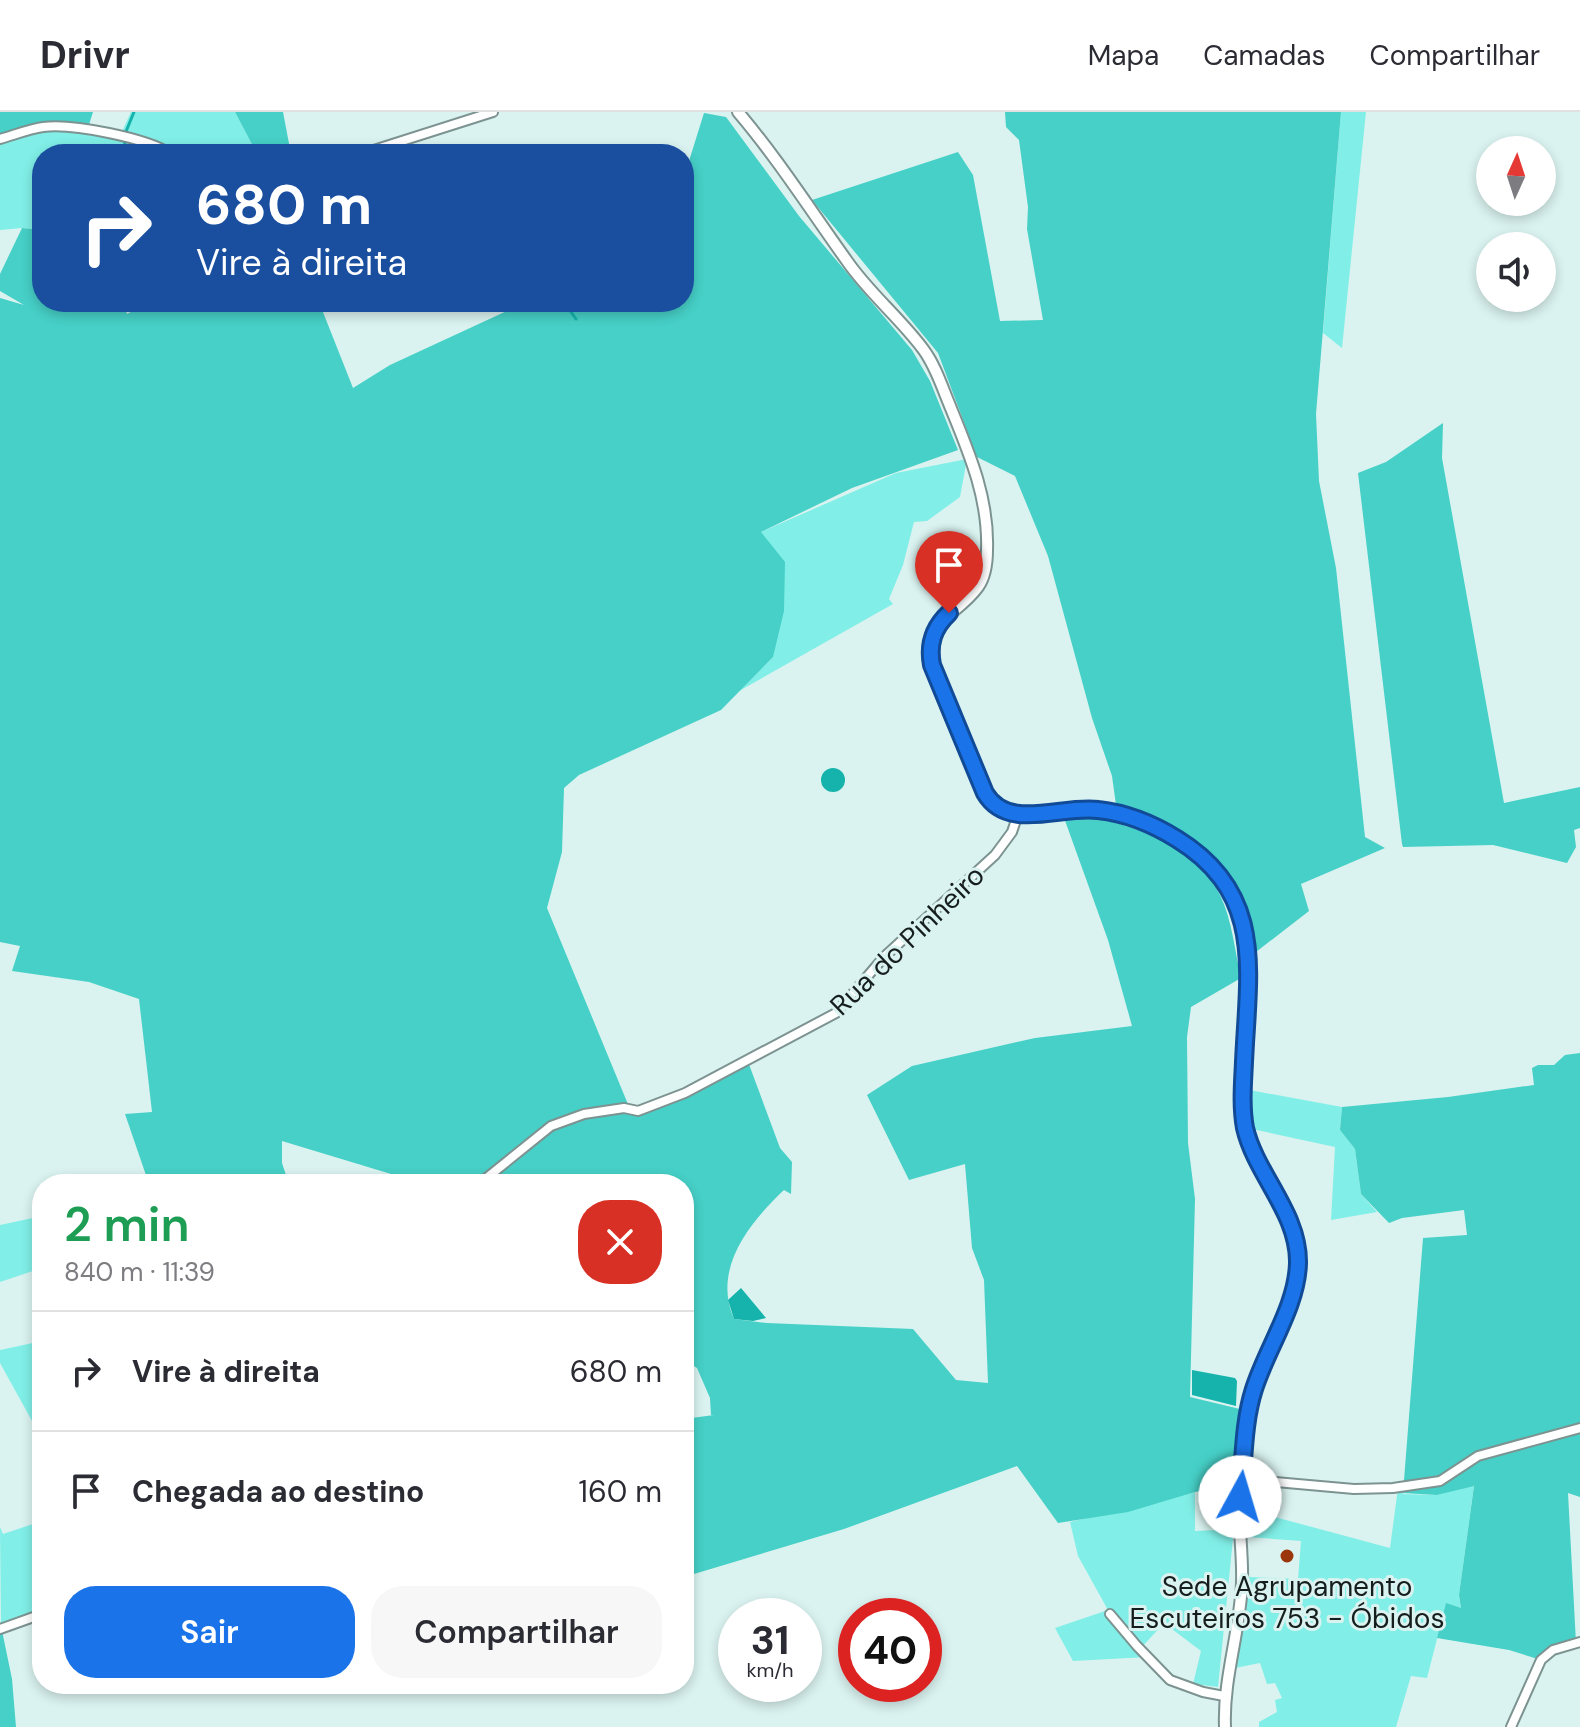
<!DOCTYPE html>
<html lang="pt">
<meta charset="utf-8">
<style>
body{margin:0;font-family:"DM Sans",sans-serif;background:#f7f7f7;color:#2b2b33;height:100vh;display:flex;flex-direction:column;font-size:30px;white-space:nowrap}
*{box-sizing:border-box;margin:0}
p{font-size:26px;color:#7c7c81}
.icon{flex:none;width:44px;height:44px;fill:none;stroke:currentColor;stroke-width:2;stroke-linecap:round;stroke-linejoin:round}
.map{position:relative;flex:1;overflow:hidden}
.drawer{position:absolute;left:32px;top:1062px;width:662px;height:520px;display:flex;flex-direction:column;background:#fff;border-radius:32px;box-shadow:0 4px 12px #0003}
.drawer>*{flex:none}
.guide{position:absolute;left:32px;top:32px;width:662px;height:168px;border-radius:32px;box-shadow:0 4px 12px #0003;background:#1a4fa0;color:#fff;overflow:hidden}
.needle{width:52px;rotate:3deg}
.fabs{position:absolute;left:1476px;top:24px;display:grid;gap:16px}
.fabs a{display:grid;place-items:center;width:80px;height:80px;border-radius:50%;background:#fff;box-shadow:0 4px 12px #0003;font-size:40px}
.speed{position:absolute;left:718px;top:1486px;display:flex;gap:16px;font-size:40px;font-weight:700;text-align:center}
.speed>*{display:grid;place-content:center;width:104px;height:104px;border-radius:50%;background:#fff;box-shadow:0 4px 12px #0003;line-height:1}
.speed small{font-size:20px;font-weight:400}
.speed .limit{border:12px solid #d22;background:#fff;color:#111}
.pin{position:absolute;display:grid;place-items:center;width:68px;height:68px;color:#fff;margin:-82px -34px;border-radius:50% 50% 50% 0;rotate:-45deg;box-shadow:0 0 8px #0007}
.pin .icon{rotate:45deg}
.me{position:absolute;width:88px;margin:-44px;rotate:6deg;stroke-linejoin:round;filter:drop-shadow(0 0 6px #0008)}
.turn{display:flex;align-items:center;gap:28px;height:168px;padding:0 32px;font-size:36px}
.turn .icon{width:104px;height:104px;stroke-width:2.5}
.turn b{display:block;font-size:56px;line-height:68px}
.round{display:grid;place-items:center;flex:none;width:84px;height:84px;border-radius:32px;background:#f7f7f7}
.overview{display:flex;align-items:center;justify-content:space-between;height:136px;padding:0 32px}
h1{font-size:48px;font-weight:600;line-height:60px;color:#1e9e55}
.cta{display:flex;gap:16px;margin-top:auto;padding:16px 32px}
.cta a{flex:1;height:92px;border-radius:32px;background:#1a73e8;color:#fff;font-size:32px;font-weight:600;line-height:92px;text-align:center}
.cta a+a{background:#f7f7f7;color:#2b2b33}
ul{padding:0;list-style:none}
li{display:flex;align-items:center;gap:24px;height:120px;padding:0 32px;border-top:2px solid #e1e1e2}
li div{flex:1}
li b{display:block;font-size:30px}
li em{font-style:normal}
header{display:flex;align-items:center;gap:48px;box-sizing:border-box;height:112px;padding:0 40px;background:#fff;border-bottom:2px solid #e1e1e2}
header strong{font-size:38px}
nav{display:flex;gap:44px;margin-inline-start:auto;font-size:28px}
.map>svg:first-child{display:block}
.green{fill:#81efe7}
.forest{fill:#46d0c7}
.water{fill:#15b3ab}
.lines{fill:none;stroke-linecap:round;stroke-linejoin:round}
.stream{stroke:#15b3ab;stroke-width:3}
.minor-casing{stroke:#7c9391;stroke-width:12}
.tertiary-casing{stroke:#7c9391;stroke-width:14}
.minor{stroke:#fff;stroke-width:8}
.tertiary{stroke:#fff;stroke-width:10}
.route-casing{stroke:#114b97;stroke-width:20}
.route{stroke:#1a73e8;stroke-width:14}
.poi-dot{fill:#9b350c;stroke:#daf3f0;stroke-width:3}
.labels{text-anchor:middle;stroke-width:6;stroke-linejoin:round;paint-order:stroke}
.street-label{font-size:28px;fill:#151e1d;stroke:#daf3f0}
.poi-label{font-size:28px;fill:#151e1d;stroke:#daf3f0}
</style>
<header>
<strong>Drivr</strong>
<nav><a>Mapa</a><a>Camadas</a><a>Compartilhar</a></nav>
</header>
<div class="map">
<svg width="1580" height="1615" viewBox="0 0 1580 1615">
<rect width="100%" height="100%" fill="#daf3f0"/>
<path class="green" d="M131,0H235L257,42H42V118L22,116L0,118V28L42,16L120,24Z
M1341,0H1366L1342,236L1323,221Z
M967,347L960,385L927,409L914,410L903,453L889,487L893,492L739,579L773,545L761,420L896,361Z
M1249,978L1342,995L1340,1018L1355,1037L1361,1082L1377,1100L1331,1108L1335,1035L1252,1017Z
M42,1104V1156L0,1170V1113Z
M42,1229V1327L0,1251V1238Z
M1474,1373L1459,1483L1461,1497L1446,1492L1427,1566L1411,1564L1396,1615H1259V1610L1277,1600L1275,1588L1282,1586L1275,1571L1267,1572L1260,1551L1235,1556L1249,1465L1298,1467L1301,1429L1248,1425L1249,1398L1390,1436L1398,1376L1403,1375V1382L1437,1383Z
M1195,1380V1419L1234,1417L1218,1575L1193,1572L1201,1539L1164,1511L1141,1536L1148,1545L1073,1549L1055,1516L1108,1498L1078,1444L1070,1410Z
M42,1409V1501L1,1514L0,1415L3,1422Z"/>
<path class="forest" d="M0,0H93L87,19L42,16L0,28Z
M235,0H283L291,42H257Z
M1005,0H1341L1316,302L1319,369L1336,456L1365,725L1385,736L1301,772L1309,799L1256,840C1253,826 1252,810 1248,797C1230,738 1168,715 1116,693L1112,664L1092,606L1048,444L1015,364L977,345L938,241L812,88L958,40L973,63L1000,209L1043,208L1027,117L1028,95L1019,28L1006,15Z
M704,1L726,5L799,104L912,238L930,269L958,338L852,376L761,420L785,450L784,499L773,545L721,598L579,663L564,676L562,740L547,796L632,1002L747,947L780,1036L792,1050L791,1082L784,1078C749,1111 712,1157 734,1207L767,1211L913,1217L956,1268L988,1271L984,1168L972,1136L965,1052L909,1068L867,983L912,954L1035,926L1132,914L1108,828L1063,703C1118,705 1195,730 1220,783C1232,807 1235,840 1241,866L1191,895L1187,925L1188,1031L1195,1087L1190,1285L1244,1298L1231,1374L1195,1380L1128,1400L1058,1411L1017,1354L844,1417L684,1465V1307L714,1303H711L710,1286L697,1256L684,1248V1072H424L282,1029V1051L289,1072H149L125,1002L152,1000L139,887L89,870L12,859L20,834L0,830V186L24,193L0,179V162L22,116L42,118V190H124L127,202L149,190H319L353,276L390,253L526,190H684V52L689,49Z
M1443,311L1442,346L1504,691L1580,675V716L1574,718L1576,735L1567,751L1493,733L1403,735L1402,732L1358,361L1386,350Z
M1580,941V1385L1568,1381L1576,1531L1541,1548L1509,1538L1437,1526L1446,1491L1461,1496L1459,1483L1474,1374L1437,1383L1403,1381L1423,1126L1467,1123L1464,1098L1402,1106L1389,1111L1361,1082L1355,1037L1340,1018L1342,995L1448,985L1534,973L1532,956L1538,953H1554L1565,943Z
M0,1509L12,1567L16,1615H0Z"/>
<path class="water" d="M821 668a12 12 0 1 1 24 0a12 12 0 1 1-24 0Z
M741,1176L766,1206L753,1209L734,1207L728,1188Z
M1192,1258L1235,1266L1237,1269L1236,1294L1192,1283Z"/>
<g class="lines">
<path class="stream" d="M125,22L134,0
M123,27L126,34L138,36L141,42
M564,190L576,207"/>
<g class="minor-casing">
<path id="minor" d="M0,27C14,23 29,17 43,15C72,11 147,26 171,42
M361,42L493,0
M479,1072L551,1014L584,1002L624,996L638,999L685,981L836,901L884,845L995,743L1012,720L1018,702
M1242,1367L1354,1377L1393,1376L1440,1369L1478,1344L1580,1316
M1110,1502L1137,1534L1170,1568L1203,1580L1224,1584
M0,1517L42,1502
M1511,1615L1541,1548L1553,1538L1580,1530"/>
</g>
<g class="tertiary-casing">
<path id="tertiary" d="M738,0C778,47 811,99 847,149C869,181 900,206 923,237C935,253 941,272 948,289C968,338 989,385 987,438C987,451 985,465 978,475C954,508 916,509 934,563C942,584 982,684 995,694C1017,712 1055,698 1080,697C1126,695 1199,729 1224,768C1266,832 1241,915 1242,986C1243,1048 1299,1093 1298,1150C1298,1198 1261,1241 1251,1287C1244,1321 1240,1359 1239,1393C1239,1419 1243,1445 1242,1471C1240,1520 1223,1566 1225,1615"/>
</g>
<use href="#minor" class="minor"/>
<use href="#tertiary" class="tertiary"/>
</g>
<g class="lines">
<g class="route-casing">
<path id="route" d="M949,501C933,516 928,532 932,553L985,681C1008,720 1061,693 1098,698C1126,701 1153,712 1177,727C1266,782 1248,859 1244,950C1243,972 1241,994 1245,1016C1256,1063 1299,1101 1298,1151C1297,1194 1267,1236 1254,1277C1243,1311 1244,1350 1240,1385"/>
</g>
<use href="#route" class="route"/>
</g>
<circle class="poi-dot" cx="1287" cy="1444" r="8"/>
<g class="labels">
<g class="street-label">
<text transform="translate(907 828) rotate(-44)" y="10">Rua do Pinheiro</text>
</g>
<g class="poi-label">
<text x="1287" y="1484">Sede Agrupamento<tspan x="1287" dy="32">Escuteiros 753 - Óbidos</tspan></text>
</g>
</g>
</svg>
<div class="fabs">
<a><svg class="needle" viewBox="-14 -14 28 28"><path d="M0-13l5 13h-10z" fill="#e53935"/><path d="M0 13l5-13h-10z" fill="#7c7c81"/></svg></a>
<a><svg class="icon" aria-label="sound" viewBox="0 0 24 24"><path d="M4 9h4l5-4v14l-5-4H4zM17 9q2 3 0 6"/></svg></a>
</div>
<div class="speed"><div>31<small>km/h</small></div><div class="limit">40</div></div>
<div class="pin" style="left:949px;top:501px;background:#d93025"><svg class="icon" aria-label="arrive" viewBox="0 0 24 24"><path d="M6 21V4h12l-3 4 3 4H6"/></svg></div>
<svg class="me" style="left:1240px;top:1385px" viewBox="-20 -20 40 40"><circle r="19" fill="#fff"/><path d="M0-13L10 11 0 6-10 11z" fill="#1a73e8"/></svg>
<div class="guide">
<div class="turn"><svg class="icon" aria-label="right" viewBox="0 0 24 24"><path d="M7 20v-9h11M14 6l5 5-5 5"/></svg><div><b>680 m</b>Vire à direita</div></div>
</div>
<section class="drawer">
<div class="overview"><div><h1>2 min</h1><p>840 m · 11:39</p></div><a class="round" style="background:#d93025;color:#fff"><svg class="icon" aria-label="close" viewBox="0 0 24 24"><path d="M6 6l12 12M18 6L6 18"/></svg></a></div>
<ul>
<li><svg class="icon" aria-label="right" viewBox="0 0 24 24"><path d="M7 20v-9h11M14 6l5 5-5 5"/></svg><div><b>Vire à direita</b></div><em>680 m</em></li>
<li><svg class="icon" aria-label="arrive" viewBox="0 0 24 24"><path d="M6 21V4h12l-3 4 3 4H6"/></svg><div><b>Chegada ao destino</b></div><em>160 m</em></li>
</ul>
<div class="cta"><a>Sair</a><a>Compartilhar</a></div>
</section>
</div>
